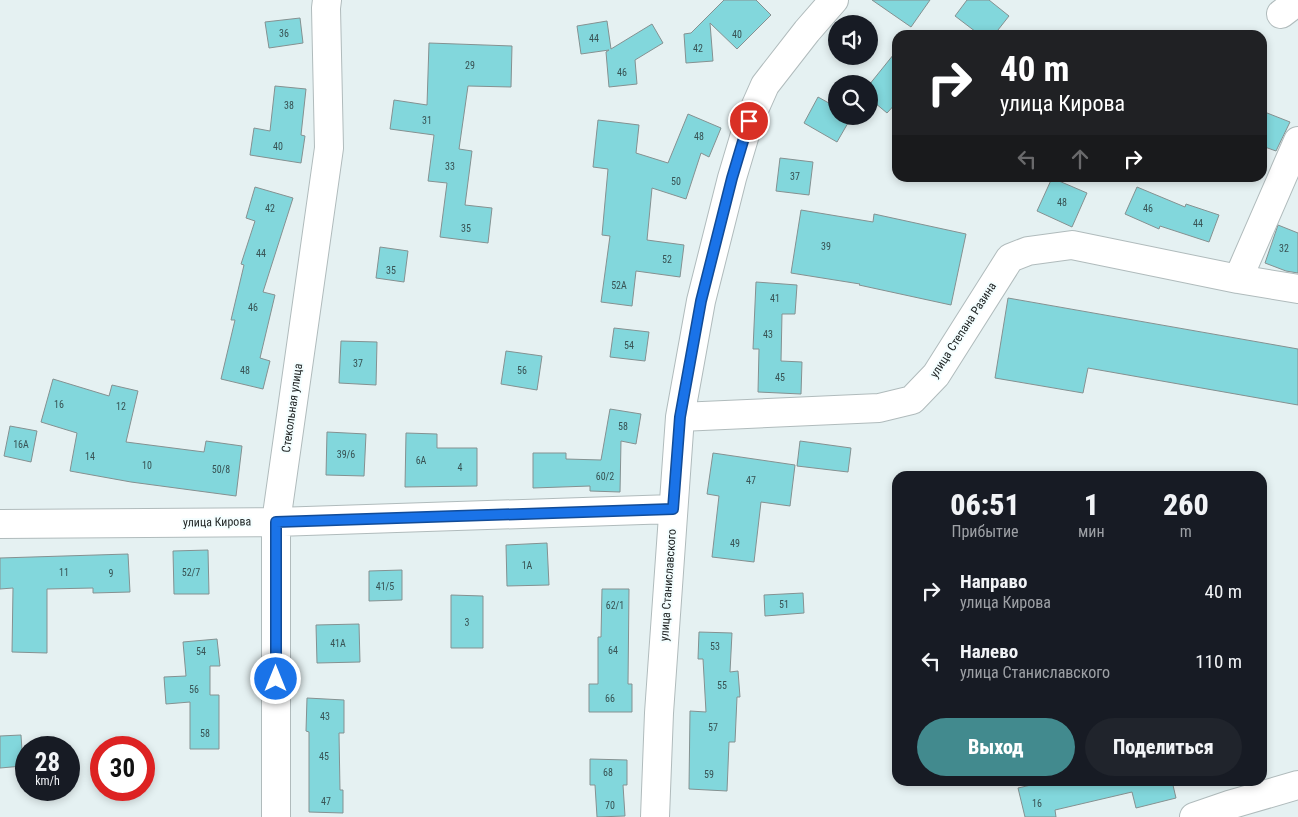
<!DOCTYPE html>
<html lang="ru">
<meta charset="utf-8">
<style>
body{margin:0;font-family:"Roboto Condensed",sans-serif;background:#20242c;color:#f1f3f6;height:100vh;display:flex;flex-direction:column;font-size:19px;white-space:nowrap}
*{box-sizing:border-box;margin:0}
p{font-size:16px;color:#9ea1a6}
.icon{flex:none;width:28px;height:28px;fill:none;stroke:currentColor;stroke-width:2;stroke-linecap:round;stroke-linejoin:round}
.map{position:relative;flex:1;overflow:hidden}
.side{position:absolute;left:892px;top:471px;width:375px;height:315px;display:flex;flex-direction:column;background:#171b24;border-radius:15px;box-shadow:0 2px 8px #0003}
.side>*{flex:none}
.banner{position:absolute;left:892px;top:30px;width:375px;height:152px;border-radius:15px;box-shadow:0 2px 8px #0003;background:#202124;color:#fff;overflow:hidden}
.fabs{position:absolute;left:828px;top:15px;display:grid;gap:10px}
.fabs a{display:grid;place-items:center;width:50px;height:50px;border-radius:50%;background:#171b24;box-shadow:0 2px 8px #0003;font-size:25px}
.speed{position:absolute;left:15px;top:736px;display:flex;gap:10px;font-size:25px;font-weight:700;text-align:center}
.speed>*{display:grid;place-content:center;width:65px;height:65px;border-radius:50%;background:#171b24;box-shadow:0 2px 8px #0003;line-height:1}
.speed small{font-size:12px;font-weight:400}
.speed .limit{border:8px solid #d22;background:#fff;color:#111}
.pin{position:absolute;display:grid;place-items:center;width:42px;height:42px;color:#fff;margin:-21px;border:2px solid #fff;border-radius:50%;box-shadow:0 1px 5px #0007}
.me{position:absolute;width:55px;margin:-28px;rotate:0deg;stroke-linejoin:round;filter:drop-shadow(0 0 4px #0008)}
.turn{display:flex;align-items:center;gap:18px;height:105px;padding:0 25px;font-size:22px}
.turn .icon{width:65px;height:65px;stroke-width:2.5}
.turn b{display:block;font-size:35px;line-height:42px}
.lanes{display:flex;align-items:center;height:48px;padding:0 25px;background:#0003;justify-content:center;gap:25px;direction:ltr}
.lanes .off{opacity:.35}
.eta{display:flex;justify-content:space-evenly;align-items:center;height:85px;text-align:center}
.eta b{font-size:30px;font-weight:800;line-height:35px}
.action{display:flex;gap:10px;margin-top:auto;padding:10px 25px}
.action a{flex:1;height:58px;border-radius:30px;background:#428a8e;color:#fff;font-size:20px;font-weight:800;line-height:58px;text-align:center}
.action a+a{background:#20242c;color:#f1f3f6}
ul{padding:0;list-style:none}
li{display:flex;align-items:center;gap:15px;height:70px;padding:0 25px}
li div{flex:1}
li b{display:block;font-size:19px}
li em{font-style:normal}
.map>svg:first-child{display:block}
.building{fill:#82d7dc;stroke:#859191}
.lines{fill:none;stroke-linecap:round;stroke-linejoin:round}
.minor-casing{stroke:#b0bbbc;stroke-width:30}
.minor{stroke:#fff;stroke-width:28}
.route-casing{stroke:#114b97;stroke-width:12}
.route{stroke:#1a73e8;stroke-width:9}
.labels{text-anchor:middle;stroke-width:4;stroke-linejoin:round;paint-order:stroke}
.number-label{font-size:10px;fill:#385253}
.street-label{font-size:12px;fill:#202525;stroke:#f4feff}
</style>
<div class="map">
<svg width="1298" height="817" viewBox="0 0 1298 817">
<rect width="100%" height="100%" fill="#e5f1f2"/>
<path class="building" d="M724,0H756L771,15L737,49L710,23L713,61L686,63L684,34L691,33Z
M872,0H930L911,27Z
M967,0H989L1009,16L994,35H980L955,16Z
M300,18L303,43L269,48L265,22Z
M607,21L611,49L652,24L663,43L635,60L637,84L609,87L606,52L609,50L581,54L577,26Z
M429,43L512,46L511,87L468,86L459,149L472,151L465,205L492,208L488,243L440,237L447,183L428,181L434,135L390,129L394,100L427,105Z
M898,49V101L887,113L869,98V85Z
M275,86L306,89L301,135L305,136L301,163L250,155L254,128L270,131Z
M818,97L836,107V116H852L837,142L804,123Z
M1262,111L1290,122L1276,151L1262,146Z
M688,114L721,128L709,157L701,153L686,199L652,188L647,240L684,245L680,277L636,271L632,306L601,302L610,236L602,235L608,169L593,167L598,120L639,125L636,153L668,163Z
M780,158L813,162L809,195L776,191Z
M1052,178L1087,193L1072,227L1037,211Z
M255,187L293,198L263,292L275,295L260,358L270,361L263,389L221,379L235,320H231L244,265L241,264L255,221L246,218Z
M1137,187L1185,207L1186,204L1219,215L1209,242L1160,226L1159,229L1125,214Z
M801,210L873,222L874,214L966,234L951,305L859,285L860,284L791,273Z
M1278,225L1298,233V273L1286,271L1265,263Z
M380,247L408,251L404,282L376,278Z
M756,282L797,285L795,314H782L781,361L802,362L801,394L758,392L759,349H753Z
M1008,298L1298,349V405L1088,368L1083,393L995,378Z
M614,328L649,332L645,361L610,357Z
M341,341L377,342L376,385L339,383Z
M506,351L542,356L537,390L501,384Z
M53,379L109,396L112,385L138,391L126,442L204,452L206,441L242,446L236,496L131,482L70,471L77,433L41,422Z
M610,409L641,414L636,444L621,441L620,492L590,491V486L533,488V453H566V459L601,460Z
M10,426L37,431L31,462L4,456Z
M327,432L366,434L364,476L326,475Z
M406,433L437,434V448H477V486L405,487Z
M800,441L851,448L848,472L797,466Z
M713,453L795,465L790,506L761,502L754,562L712,557L719,496L707,494Z
M547,543L549,585L507,586L506,545Z
M208,550L209,594H174L173,551Z
M128,554L130,592L93,593V588L47,589V653L12,652L13,588L0,589V558Z
M402,570V600L369,601V571Z
M602,589H629L628,684H632V712H589V684H598V637H601Z
M803,593L804,613L765,616L764,595Z
M451,595L483,596V648H451Z
M359,624L360,662L317,663L316,625Z
M699,632L732,633L730,672L738,671L740,697H737L735,742H729L727,791L689,789L690,711L706,712L703,659H698Z
M217,639L220,666H210V695H219V749H190V702L166,704L164,677L186,676L183,642Z
M307,698L344,700V733H339L340,790H343V813L309,812V732L306,731Z
M21,735L23,766L0,768V736Z
M590,759L627,760V785H623L625,816L597,817L595,785H590Z
M1048,781H1172L1176,798L1136,808L1132,792L1055,810L1056,817H1025L1018,788Z"/>
<g class="lines">
<g class="minor-casing">
<path id="minor" d="M1281,14L1298,1
M1238,279L1298,141
M680,417L879,408L912,400L936,375L1010,258L1028,251L1072,245L1238,279L1298,289
M0,524L276,522L673,509
M276,817V522L329,148L326,8L327,0
M655,817L659,713L680,417L701,301L732,178L749,121L765,85L807,31L834,0
M1194,817L1229,805L1298,785"/>
</g>
<use href="#minor" class="minor"/>
</g>
<g class="lines">
<g class="route-casing">
<path id="route" d="M276,679V522L673,509L680,417L701,301L732,178L749,121"/>
</g>
<use href="#route" class="route"/>
</g>
<g class="labels">
<g class="number-label">
<text x="284" y="37">36</text>
<text x="737" y="38">40</text>
<text x="594" y="42">44</text>
<text x="698" y="52">42</text>
<text x="470" y="69">29</text>
<text x="622" y="76">46</text>
<text x="289" y="109">38</text>
<text x="427" y="124">31</text>
<text x="699" y="140">48</text>
<text x="278" y="150">40</text>
<text x="450" y="170">33</text>
<text x="795" y="180">37</text>
<text x="676" y="185">50</text>
<text x="1062" y="206">48</text>
<text x="270" y="212">42</text>
<text x="1148" y="212">46</text>
<text x="1198" y="227">44</text>
<text x="466" y="232">35</text>
<text x="826" y="250">39</text>
<text x="1284" y="252">32</text>
<text x="261" y="257">44</text>
<text x="667" y="263">52</text>
<text x="391" y="274">35</text>
<text x="619" y="289">52А</text>
<text x="775" y="302">41</text>
<text x="253" y="311">46</text>
<text x="768" y="338">43</text>
<text x="629" y="349">54</text>
<text x="358" y="367">37</text>
<text x="245" y="374">48</text>
<text x="522" y="374">56</text>
<text x="780" y="381">45</text>
<text x="59" y="408">16</text>
<text x="121" y="410">12</text>
<text x="623" y="430">58</text>
<text x="21" y="448">16А</text>
<text x="346" y="458">39/6</text>
<text x="90" y="460">14</text>
<text x="421" y="464">6А</text>
<text x="147" y="469">10</text>
<text x="460" y="471">4</text>
<text x="221" y="473">50/8</text>
<text x="605" y="480">60/2</text>
<text x="751" y="484">47</text>
<text x="735" y="547">49</text>
<text x="527" y="569">1А</text>
<text x="64" y="576">11</text>
<text x="191" y="576">52/7</text>
<text x="111" y="577">9</text>
<text x="385" y="590">41/5</text>
<text x="784" y="608">51</text>
<text x="615" y="609">62/1</text>
<text x="467" y="626">3</text>
<text x="338" y="647">41А</text>
<text x="715" y="650">53</text>
<text x="613" y="654">64</text>
<text x="201" y="655">54</text>
<text x="722" y="689">55</text>
<text x="194" y="693">56</text>
<text x="610" y="702">66</text>
<text x="325" y="720">43</text>
<text x="713" y="731">57</text>
<text x="205" y="737">58</text>
<text x="324" y="760">45</text>
<text x="608" y="776">68</text>
<text x="709" y="778">59</text>
<text x="326" y="805">47</text>
<text x="1037" y="807">16</text>
<text x="610" y="809">70</text>
</g>
<g class="street-label">
<text transform="translate(963 330) rotate(-57)" y="4">улица Степана Разина</text>
<text transform="translate(292 408) rotate(-82)" y="4">Стекольная улица</text>
<text transform="translate(217 522) rotate(-1)" y="4">улица Кирова</text>
<text transform="translate(668 585) rotate(-86)" y="4">улица Станиславского</text>
</g>
</g>
</svg>
<div class="fabs">
<a><svg class="icon" aria-label="sound" viewBox="0 0 24 24"><path d="M4 9h4l5-4v14l-5-4H4zM17 9q2 3 0 6"/></svg></a>
<a><svg class="icon" aria-label="search" viewBox="0 0 24 24"><circle cx="10" cy="10" r="6"/><path d="M15 15l6 6"/></svg></a>
</div>
<div class="speed"><div>28<small>km/h</small></div><div class="limit">30</div></div>
<div class="pin" style="left:749px;top:121px;background:#d93025"><svg class="icon" aria-label="arrive" viewBox="0 0 24 24"><path d="M6 21V4h12l-3 4 3 4H6"/></svg></div>
<svg class="me" style="left:276px;top:679px" viewBox="-20 -20 40 40"><circle r="17" fill="#1a73e8" stroke="#fff" stroke-width="3"/><path d="M0-11L8 9 0 5-8 9z" fill="#fff"/></svg>
<div class="banner">
<div class="turn"><svg class="icon" aria-label="right" viewBox="0 0 24 24"><path d="M7 20v-9h11M14 6l5 5-5 5"/></svg><div><b>40 m</b>улица Кирова</div></div>
<div class="lanes"><svg class="icon off" aria-label="left" viewBox="0 0 24 24"><path d="M17 20v-9H6M10 6l-5 5 5 5"/></svg><svg class="icon off" aria-label="ahead" viewBox="0 0 24 24"><path d="M12 20V5M6 11l6-6 6 6"/></svg><svg class="icon" aria-label="right" viewBox="0 0 24 24"><path d="M7 20v-9h11M14 6l5 5-5 5"/></svg></div>
</div>
<section class="side">
<div class="eta">
<div><b>06:51</b><p>Прибытие</p></div>
<div><b>1</b><p>мин</p></div>
<div><b>260</b><p>m</p></div>
</div>
<ul>
<li><svg class="icon" aria-label="right" viewBox="0 0 24 24"><path d="M7 20v-9h11M14 6l5 5-5 5"/></svg><div><b>Направо</b><p>улица Кирова</p></div><em>40 m</em></li>
<li><svg class="icon" aria-label="left" viewBox="0 0 24 24"><path d="M17 20v-9H6M10 6l-5 5 5 5"/></svg><div><b>Налево</b><p>улица Станиславского</p></div><em>110 m</em></li>
</ul>
<div class="action"><a>Выход</a><a>Поделиться</a></div>
</section>
</div>
